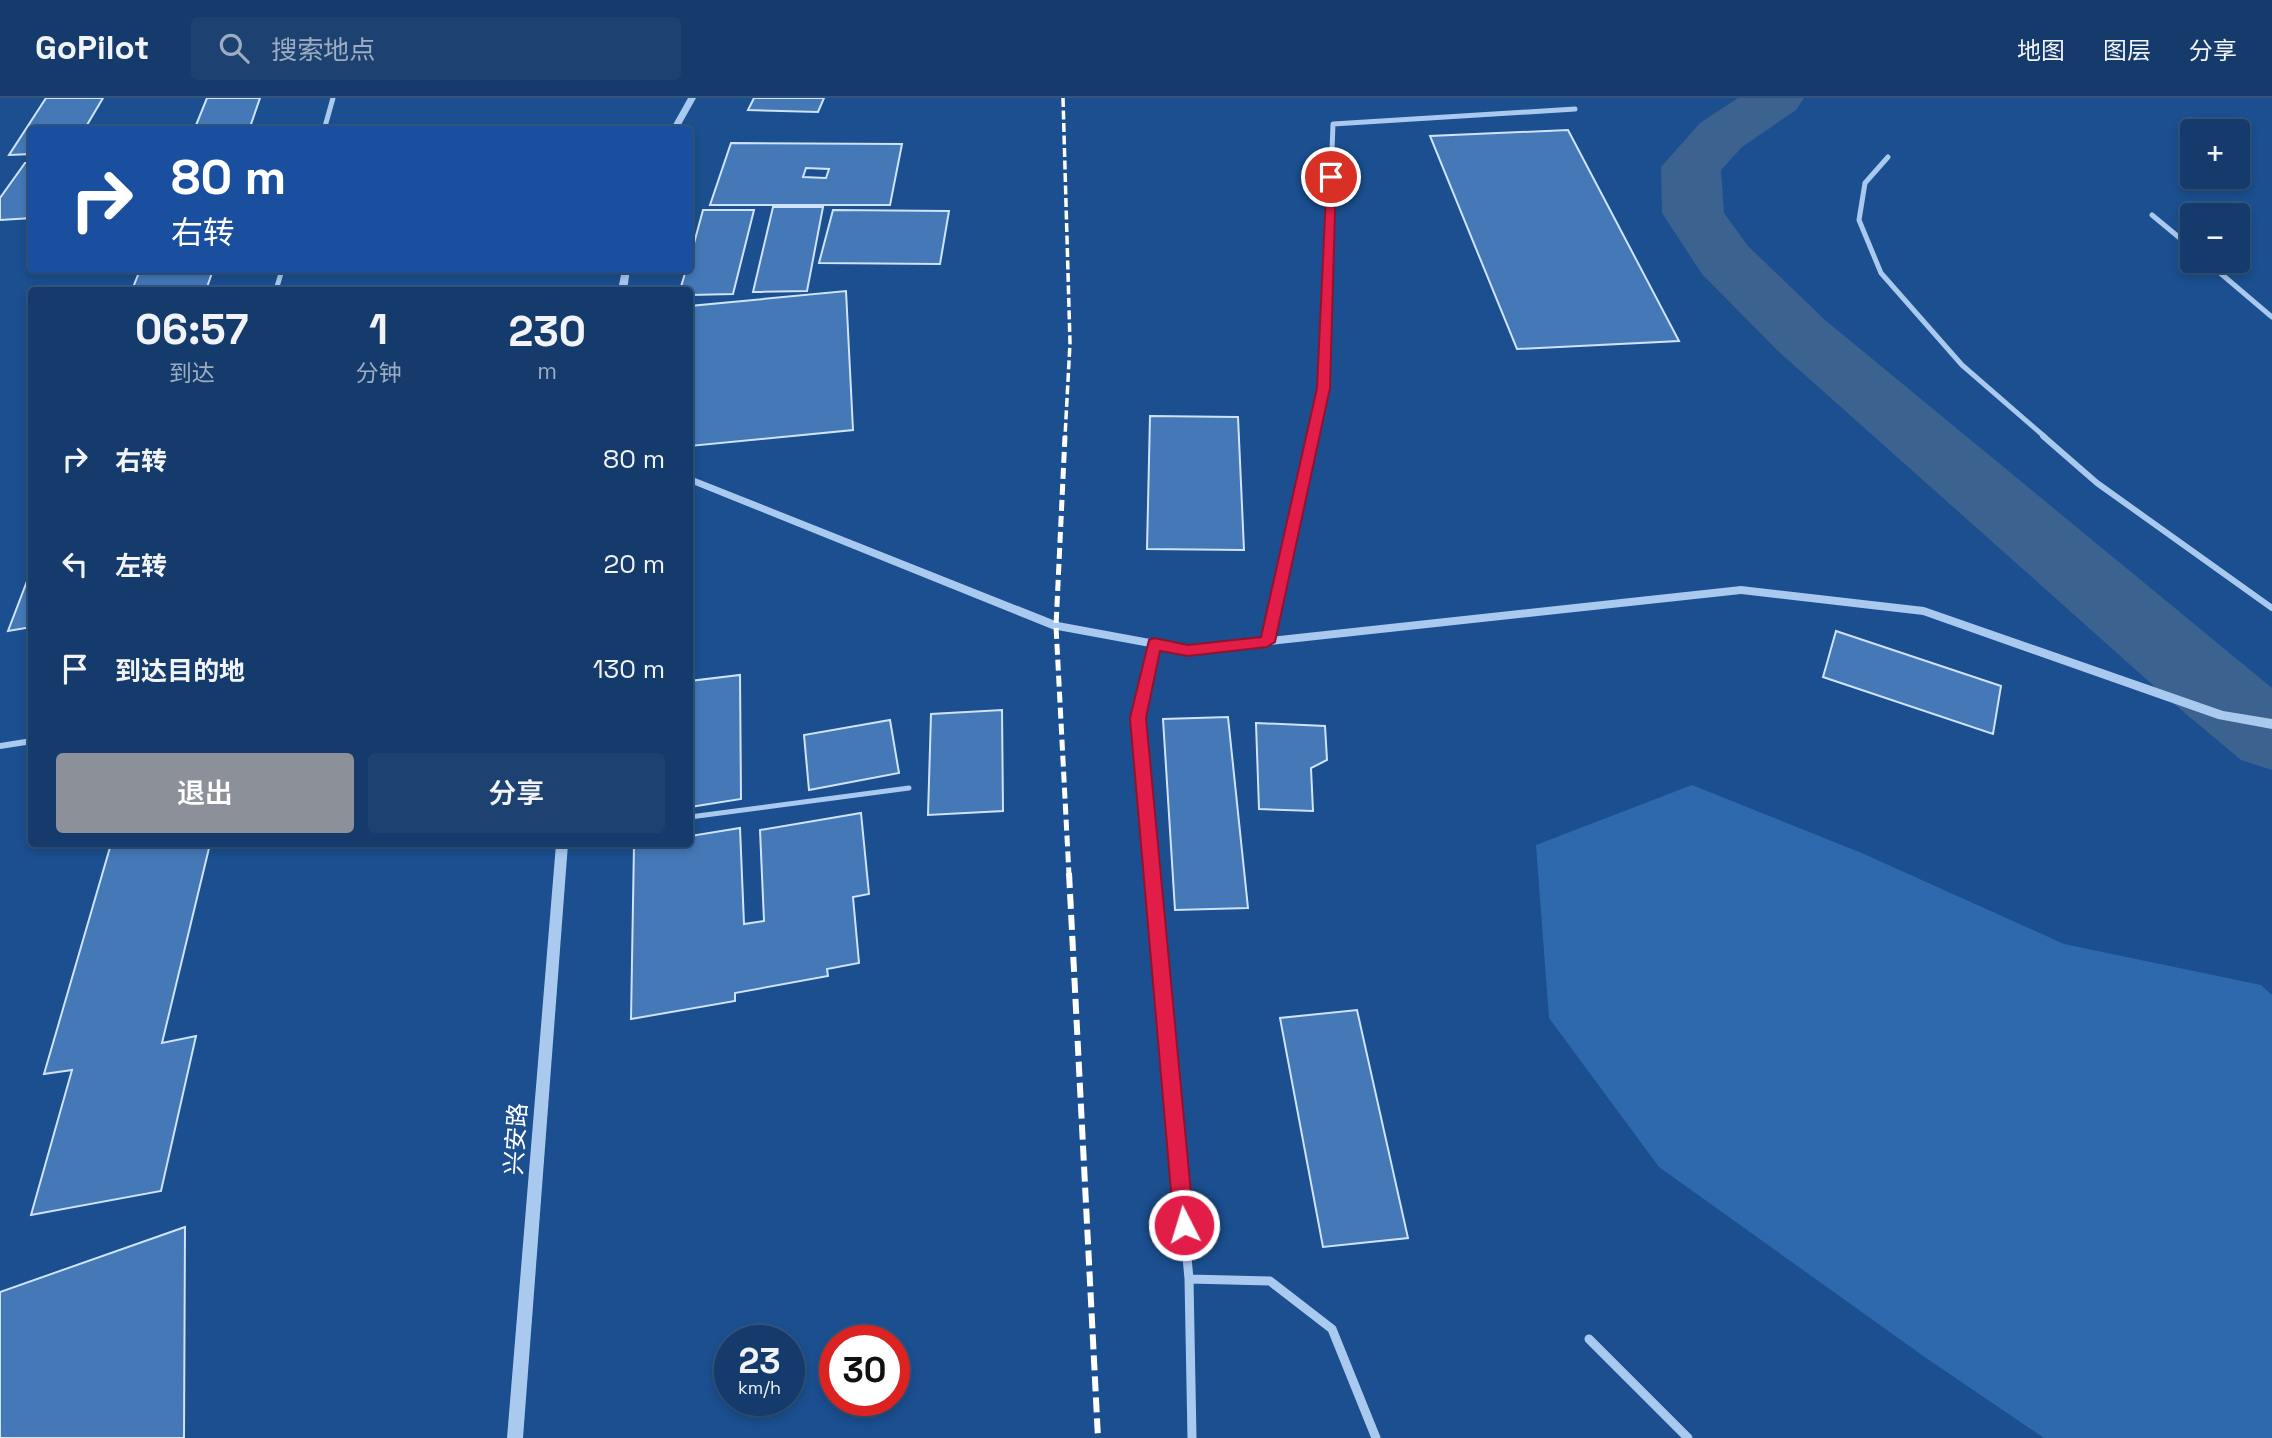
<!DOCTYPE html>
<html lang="zh">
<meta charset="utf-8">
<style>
body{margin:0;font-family:"Space Grotesk","Noto Sans SC",sans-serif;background:#1d4271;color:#f1f3f6;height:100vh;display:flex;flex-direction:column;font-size:26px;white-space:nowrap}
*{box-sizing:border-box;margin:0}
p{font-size:23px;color:#9dadc1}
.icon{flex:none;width:38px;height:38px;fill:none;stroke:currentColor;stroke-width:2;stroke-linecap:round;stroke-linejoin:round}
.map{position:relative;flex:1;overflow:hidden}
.details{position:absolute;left:28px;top:189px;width:665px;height:560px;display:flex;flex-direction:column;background:#143b6b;border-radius:7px;box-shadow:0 4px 10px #0003,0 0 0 2px #33557e}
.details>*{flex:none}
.guide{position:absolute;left:28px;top:28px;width:665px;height:147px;border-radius:7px;box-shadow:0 4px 10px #0003,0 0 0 2px #33557e;background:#1a4fa0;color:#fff;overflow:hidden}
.tools{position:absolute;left:2180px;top:21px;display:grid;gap:14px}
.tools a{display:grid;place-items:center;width:70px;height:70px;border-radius:7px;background:#143b6b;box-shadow:0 4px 10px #0003,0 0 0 2px #33557e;font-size:35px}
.speed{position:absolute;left:714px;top:1227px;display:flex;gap:14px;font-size:35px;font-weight:700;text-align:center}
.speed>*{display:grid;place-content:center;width:91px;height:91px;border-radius:50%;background:#143b6b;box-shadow:0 4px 10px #0003,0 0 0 2px #33557e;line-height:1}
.speed small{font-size:18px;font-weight:400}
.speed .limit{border:10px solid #d22;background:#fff;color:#111}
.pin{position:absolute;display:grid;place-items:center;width:60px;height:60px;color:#fff;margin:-30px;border:4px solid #fff;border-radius:50%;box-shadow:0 2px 7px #0007}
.me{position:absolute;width:77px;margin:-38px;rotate:355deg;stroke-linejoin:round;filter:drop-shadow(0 0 5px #0008)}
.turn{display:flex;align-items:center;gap:24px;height:147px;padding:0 28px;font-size:32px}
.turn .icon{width:91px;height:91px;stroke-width:2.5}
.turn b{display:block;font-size:49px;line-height:60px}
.eta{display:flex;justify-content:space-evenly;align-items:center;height:119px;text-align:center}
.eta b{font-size:42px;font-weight:600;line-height:49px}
.cta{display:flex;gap:14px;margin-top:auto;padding:14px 28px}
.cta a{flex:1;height:80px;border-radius:7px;background:#8c9099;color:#fff;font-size:28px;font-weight:600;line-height:80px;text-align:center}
.cta a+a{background:#1d4271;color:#f1f3f6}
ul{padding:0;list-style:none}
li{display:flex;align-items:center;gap:21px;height:105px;padding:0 28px}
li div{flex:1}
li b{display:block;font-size:26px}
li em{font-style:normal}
header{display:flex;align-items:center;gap:42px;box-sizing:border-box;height:98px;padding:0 35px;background:#143b6b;border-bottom:2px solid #33557e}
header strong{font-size:33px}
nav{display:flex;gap:38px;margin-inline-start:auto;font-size:24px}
.search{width:490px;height:63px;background:#1d4271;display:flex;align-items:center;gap:18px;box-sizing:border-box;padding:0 24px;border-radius:7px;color:#9dadc1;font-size:26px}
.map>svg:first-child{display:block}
.green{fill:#2e69ad}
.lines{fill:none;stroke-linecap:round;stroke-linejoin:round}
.river{fill:#3c6290;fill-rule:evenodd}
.building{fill:#4478b7;stroke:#cfe3fa;stroke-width:2;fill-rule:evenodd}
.service{stroke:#a9c9ee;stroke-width:5}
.minor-far2{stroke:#a9c9ee;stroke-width:5}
.minor-far1{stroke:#a9c9ee;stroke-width:6}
.minor{stroke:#a9c9ee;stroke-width:9}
.tertiary{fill:#a9c9ee;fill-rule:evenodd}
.rail-far2{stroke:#fff;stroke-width:3.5;stroke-dasharray:9 3.5;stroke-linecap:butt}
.rail-far1{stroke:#fff;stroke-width:5;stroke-dasharray:11 5;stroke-linecap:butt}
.rail{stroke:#fff;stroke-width:6;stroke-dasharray:15 6;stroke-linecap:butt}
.route{fill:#e11d48;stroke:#92132f;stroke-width:2}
.labels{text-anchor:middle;stroke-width:7;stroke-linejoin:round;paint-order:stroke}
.near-street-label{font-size:24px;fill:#fff;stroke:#1b4f8f}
</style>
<header>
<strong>GoPilot</strong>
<div class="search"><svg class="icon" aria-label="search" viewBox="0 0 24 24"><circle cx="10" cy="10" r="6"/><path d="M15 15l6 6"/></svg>搜索地点</div>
<nav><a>地图</a><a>图层</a><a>分享</a></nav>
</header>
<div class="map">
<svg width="2272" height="1340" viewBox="0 0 2272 1340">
<rect width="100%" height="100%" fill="#1b4f8f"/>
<path class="green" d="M1692,687L1864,756L2064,846L2261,887L2272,897V1340H2044L1926,1260L1659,1069L1549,920L1536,747Z"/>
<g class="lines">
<path class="river" d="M1738,0H1804L1796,12L1742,49L1721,72L1724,115L1748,148L1825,222L2272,590V672L2241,662L2173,605L1777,252L1702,176L1662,115L1661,69L1700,25Z"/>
</g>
<path class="building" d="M46,0H103L84,32H32V56L9,57Z
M207,0H260L249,32H194Z
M754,0H824L818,14L748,12Z
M1568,32L1679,243L1517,251L1430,38Z
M731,45L902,46L890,107H710ZM806,70L829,71L826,80L803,79Z
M25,65H32V120L0,122V100Z
M773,109H823L807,193L753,194Z
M703,112H754L733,196L690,197V192H680L686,172H690V160Z
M833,112L949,113L940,166L819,165Z
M140,172H213L206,192H132Z
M846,193L853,332L690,348V208Z
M1150,318L1238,319L1244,452L1147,451Z
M32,470V529L8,533Z
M1836,533L2001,588L1993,636L1823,579Z
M740,577L741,701L690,709V583Z
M1002,612L1003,713L928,717L931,616Z
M1228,619L1248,810L1175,812L1163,621Z
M890,622L899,675L809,692L804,637Z
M1256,625L1325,628L1327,662L1311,670L1313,713L1259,711Z
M861,715L869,796L853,799L859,865L827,871L828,878L735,895V903L631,921L634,747L690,746V738L740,730L744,826L764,823L760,732Z
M111,746H210L162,945L196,938L161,1093L31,1117L72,972L44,976Z
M1357,912L1408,1140L1323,1149L1280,920Z
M185,1129L184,1340H0V1194Z"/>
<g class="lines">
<path class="service" d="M690,719L909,690"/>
<path class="minor-far2" d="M324,32L333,0
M1888,59L1865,85L1859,122L1881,175L1962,267L2045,339
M2152,117L2193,151
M2206,163L2272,219
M276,192L282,172
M1312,339L1323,290L1333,26L1575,11"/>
<path class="minor-far1" d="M2043,338L2097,385L2272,510
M1267,544L1312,338
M0,648L32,643
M1152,777L1138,620L1155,546"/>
<path class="minor" d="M1152,775L1189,1181L1192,1340
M1189,1181L1270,1183L1332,1231L1376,1340
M1589,1241L1688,1340"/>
<path class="tertiary" d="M688,0H696L678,32H670Z
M622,172H630L627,192H618Z
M690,378L1058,524L1188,548L1741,488L1924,509L2223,613L2272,621V631L2218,621L1923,517L1741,496L1188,556L1052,531L690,385Z
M556,746H568L523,1340H507Z"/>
<path class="rail-far2" d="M1063,0L1070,245L1065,339"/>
<path class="rail-far1" d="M1065,338L1056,528L1069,777"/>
<path class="rail" d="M1069,775L1098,1340"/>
</g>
<path class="route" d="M1327,76L1336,79L1330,290L1275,544L1267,549L1188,558L1160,553L1146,620L1194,1127L1191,1134L1184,1137L1177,1134L1174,1127L1130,620L1149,542L1154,540L1188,547L1261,539L1317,290Z"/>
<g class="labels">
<g class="near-street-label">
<text transform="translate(516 1041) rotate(-86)" y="8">兴安路</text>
</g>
</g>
</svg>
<div class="tools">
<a>+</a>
<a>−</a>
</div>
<div class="speed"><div>23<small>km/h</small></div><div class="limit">30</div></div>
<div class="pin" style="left:1331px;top:79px;background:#d93025"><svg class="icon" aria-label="arrive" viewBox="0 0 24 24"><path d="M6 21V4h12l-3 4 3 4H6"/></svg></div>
<svg class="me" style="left:1184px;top:1127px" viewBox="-20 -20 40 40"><circle r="17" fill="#e11d48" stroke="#fff" stroke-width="3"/><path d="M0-11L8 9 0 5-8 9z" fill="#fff"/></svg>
<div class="guide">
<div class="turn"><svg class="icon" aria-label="right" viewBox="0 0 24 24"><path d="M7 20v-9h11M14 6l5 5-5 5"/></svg><div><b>80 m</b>右转</div></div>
</div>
<section class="details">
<div class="eta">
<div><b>06:57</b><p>到达</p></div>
<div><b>1</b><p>分钟</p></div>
<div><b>230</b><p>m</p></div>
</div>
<ul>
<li><svg class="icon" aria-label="right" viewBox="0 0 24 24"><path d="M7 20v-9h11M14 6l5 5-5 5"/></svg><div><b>右转</b></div><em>80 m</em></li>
<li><svg class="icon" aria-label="left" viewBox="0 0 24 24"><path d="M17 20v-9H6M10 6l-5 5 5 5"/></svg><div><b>左转</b></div><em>20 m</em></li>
<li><svg class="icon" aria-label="arrive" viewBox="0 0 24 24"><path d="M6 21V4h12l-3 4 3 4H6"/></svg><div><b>到达目的地</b></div><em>130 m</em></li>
</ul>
<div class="cta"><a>退出</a><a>分享</a></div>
</section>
</div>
